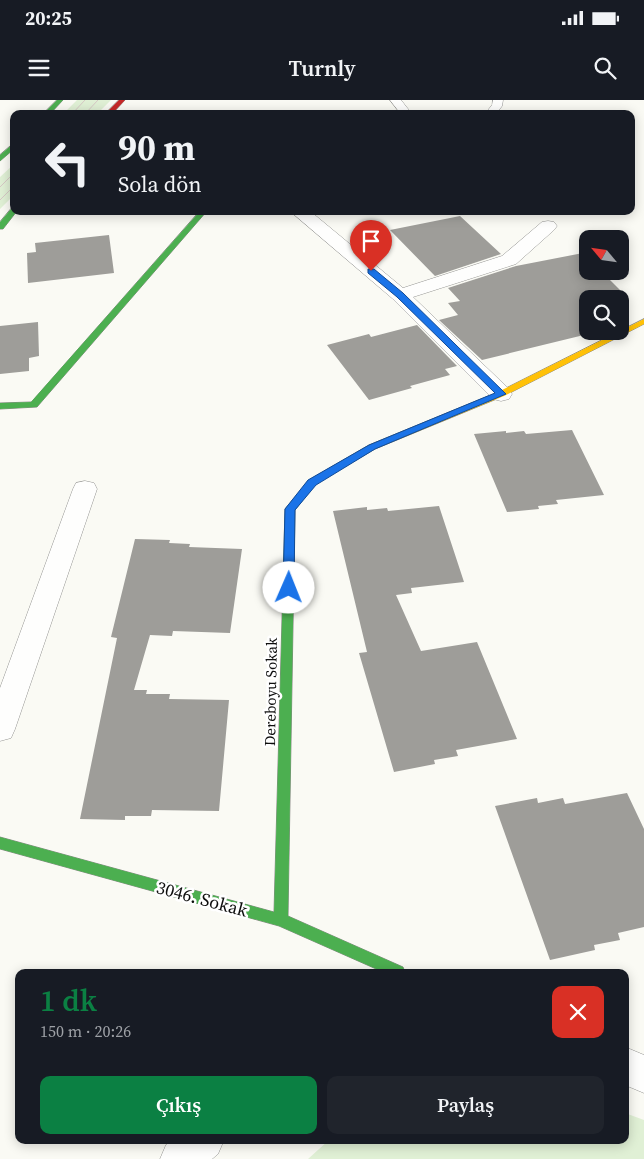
<!DOCTYPE html>
<html lang="tr">
<meta charset="utf-8">
<style>
body{margin:0;font-family:"Source Serif 4",serif;background:#20242c;color:#f1f3f6;height:100vh;display:flex;flex-direction:column;font-size:19px;white-space:nowrap}
*{box-sizing:border-box;margin:0}
p{font-size:16px;color:#9ea1a6}
.icon{flex:none;width:28px;height:28px;fill:none;stroke:currentColor;stroke-width:2;stroke-linecap:round;stroke-linejoin:round}
.map{position:relative;flex:1;overflow:hidden}
.side{position:absolute;left:15px;top:869px;width:614px;height:175px;display:flex;flex-direction:column;background:#171b24;border-radius:10px;box-shadow:0 2px 12px #0003}
.side>*{flex:none}
.guide{position:absolute;left:10px;top:10px;width:625px;height:105px;border-radius:10px;box-shadow:0 2px 12px #0003;background:#171b24;color:#f1f3f6;overflow:hidden}
.needle{width:32px;rotate:299deg}
.buttons{position:absolute;left:579px;top:130px;display:grid;gap:10px}
.buttons a{display:grid;place-items:center;width:50px;height:50px;border-radius:10px;background:#171b24;box-shadow:0 2px 12px #0003;font-size:25px}
.pin{position:absolute;display:grid;place-items:center;width:42px;height:42px;color:#fff;margin:-51px -21px;border-radius:50% 50% 50% 0;rotate:-45deg;box-shadow:0 0 5px #0007}
.pin .icon{rotate:45deg}
.me{position:absolute;width:55px;margin:-28px;rotate:1deg;stroke-linejoin:round;filter:drop-shadow(0 0 4px #0008)}
.turn{display:flex;align-items:center;gap:18px;height:105px;padding:0 25px;font-size:22px}
.turn .icon{width:65px;height:65px;stroke-width:2.5}
.turn b{display:block;font-size:35px;line-height:42px}
.round{display:grid;place-items:center;flex:none;width:52px;height:52px;border-radius:10px;background:#20242c}
.headline{display:flex;align-items:center;justify-content:space-between;height:85px;padding:0 25px}
h1{font-size:30px;font-weight:600;line-height:38px;color:#0b8043}
.cta{display:flex;gap:10px;margin-top:auto;padding:10px 25px}
.cta a{flex:1;height:58px;border-radius:10px;background:#0b8043;color:#fff;font-size:20px;font-weight:600;line-height:58px;text-align:center}
.cta a+a{background:#20242c;color:#f1f3f6}
.status{display:flex;justify-content:space-between;align-items:center;height:35px;padding:0 25px;background:#171b24;direction:ltr}
.status svg{height:14px;fill:currentColor}
header{display:flex;justify-content:space-between;align-items:center;height:65px;padding:0 25px;background:#171b24;font-size:22px;font-weight:600}
.map>svg:first-child{display:block}
.green{fill:#e0f0d5}
.building{fill:#9e9d99}
.lines{fill:none;stroke-linecap:round;stroke-linejoin:round}
.lane-casing{stroke:#949492;stroke-width:1}
.street-casing{stroke:#949492;stroke-width:1}
.fast-casing{stroke:#8b8b88;stroke-width:1}
.slow-casing{stroke:#8b8b88;stroke-width:1}
.jam-casing{stroke:#8b8b88;stroke-width:1}
.lane{fill:#fefefd;fill-rule:evenodd}
.street{fill:#fefefd;fill-rule:evenodd}
.fast{fill:#4caf50;fill-rule:evenodd}
.slow{fill:#ffc107;fill-rule:evenodd}
.jam{fill:#c62828;fill-rule:evenodd}
.tram{stroke:#d6c8c5;stroke-width:1}
.route{fill:#1a73e8;stroke:#114b97}
.labels{text-anchor:middle;stroke-width:5;stroke-linejoin:round;paint-order:stroke}
.street-label{font-size:15px;fill:#0e0e0e;stroke:#fff}
.near-street-label{font-size:18px;fill:#0e0e0e;stroke:#fff}
</style>
<div class="status"><b>20:25</b><svg viewBox="0 0 49 12"><path d="M0 12V9h3v3zM5 12V6h3v6zM10 12V3h3v9zM15 12V0h3v12zM26 1h20v11H26zM47 4h2v5h-2z"/></svg></div>
<header><svg class="icon" aria-label="menu" viewBox="0 0 24 24"><path d="M4 6h16M4 12h16M4 18h16"/></svg>Turnly<svg class="icon" aria-label="search" viewBox="0 0 24 24"><circle cx="10" cy="10" r="6"/><path d="M15 15l6 6"/></svg></header>
<div class="map">
<svg width="644" height="1059" viewBox="0 0 644 1059">
<rect width="100%" height="100%" fill="#fafaf4"/>
<path class="green" d="M77,0H111L97,14H63Z
M14,64V95L0,109V77Z
M625,1013L644,1020V1059H308L329,1040H625Z"/>
<path class="building" d="M460,116L501,154L435,176L390,130Z
M109,135L114,173L28,183L27,153L36,152L35,143Z
M583,153L588,158V171H601L629,199L620,201V199H588V234L482,260L439,220L458,215L448,203L460,201L448,188L516,166Z
M38,222L39,256L29,258V271L0,274V226Z
M417,225L457,266L445,269L450,275L410,286L412,288L369,300L327,245L369,234L371,237Z
M572,330L604,395L556,400L558,404L538,406L539,409L507,412L474,334L506,331V333L524,331L526,334Z
M439,406L464,482L411,488L412,493L396,495L421,551L477,542L517,639L456,650L458,656L434,660L435,664L394,672L359,553L367,552L333,411L367,407V410L387,408L388,411Z
M135,439L170,440L169,443L190,444L189,447L242,449L230,533L173,531L172,536L150,535L134,590H147L146,594H170L169,599L229,600L219,711L152,710L151,716H125V720L80,719L117,538L111,537Z
M627,693L644,729V827L618,833L620,840L594,845L595,850L550,860L495,706L537,698L538,703L563,698L565,704Z"/>
<g class="lines">
<g class="lane-casing">
<path id="lane" d="M390,0H401L412,14H401Z
M493,0H503L502,6L496,14H485L492,5Z"/>
</g>
<g class="street-casing">
<path id="street" d="M290,111H310L403,188L502,156L542,122L548,121L554,122L557,126L554,130L516,164L413,197L509,289L512,294L509,299L501,301L493,299L393,199Z
M85,381L94,383L97,389L15,629L11,638L0,641V588L73,389L76,383Z
M625,947L644,955V993L625,985Z
M172,1040H224L218,1054L212,1059H160L166,1045Z"/>
</g>
<g class="fast-casing">
<path id="fast" d="M57,0H63L50,14H43Z
M14,43V49L0,61V55Z
M11,109L17,111L3,129H0V122Z
M200,111H207L37,307L0,309V303L31,302Z
M309,383L314,386L295,410L288,816L403,867L405,872H383L279,826L0,749V737L274,812L285,409L306,384Z"/>
</g>
<g class="slow-casing">
<path id="slow" d="M644,219V224L504,296L375,349L315,384L312,388H306L304,386L309,380L369,345L498,292Z"/>
</g>
<g class="jam-casing">
<path id="jam" d="M119,0H125L112,14H105Z"/>
</g>
<use href="#lane" class="lane"/>
<use href="#street" class="street"/>
<use href="#fast" class="fast"/>
<use href="#slow" class="slow"/>
<use href="#jam" class="jam"/>
<path class="tram" d="M72,14L85,0
M85,14L98,0
M0,87L14,73
M0,100L14,86"/>
</g>
<path class="route" d="M368,169H374L403,193L506,294L375,349L316,385L295,410L294,488L289,492L283,488L285,409L308,380L369,345L495,293L397,197L368,173Z"/>
<g class="labels">
<g class="street-label">
<text transform="translate(271 592) rotate(-89)" y="5">Dereboyu Sokak</text>
</g>
<g class="near-street-label">
<text transform="translate(202 799) rotate(15)" y="6">3046. Sokak</text>
</g>
</g>
</svg>
<div class="buttons">
<a><svg class="needle" viewBox="-14 -14 28 28"><path d="M0-13l5 13h-10z" fill="#e53935"/><path d="M0 13l5-13h-10z" fill="#9ea1a6"/></svg></a>
<a><svg class="icon" aria-label="search" viewBox="0 0 24 24"><circle cx="10" cy="10" r="6"/><path d="M15 15l6 6"/></svg></a>
</div>
<div class="pin" style="left:371px;top:171px;background:#d93025"><svg class="icon" aria-label="arrive" viewBox="0 0 24 24"><path d="M6 21V4h12l-3 4 3 4H6"/></svg></div>
<svg class="me" style="left:289px;top:488px" viewBox="-20 -20 40 40"><circle r="19" fill="#fff"/><path d="M0-13L10 11 0 6-10 11z" fill="#1a73e8"/></svg>
<div class="guide">
<div class="turn"><svg class="icon" aria-label="left" viewBox="0 0 24 24"><path d="M17 20v-9H6M10 6l-5 5 5 5"/></svg><div><b>90 m</b>Sola dön</div></div>
</div>
<section class="side">
<div class="headline"><div><h1>1 dk</h1><p>150 m · 20:26</p></div><a class="round" style="background:#d93025;color:#fff"><svg class="icon" aria-label="close" viewBox="0 0 24 24"><path d="M6 6l12 12M18 6L6 18"/></svg></a></div>
<div class="cta"><a>Çıkış</a><a>Paylaş</a></div>
</section>
</div>
